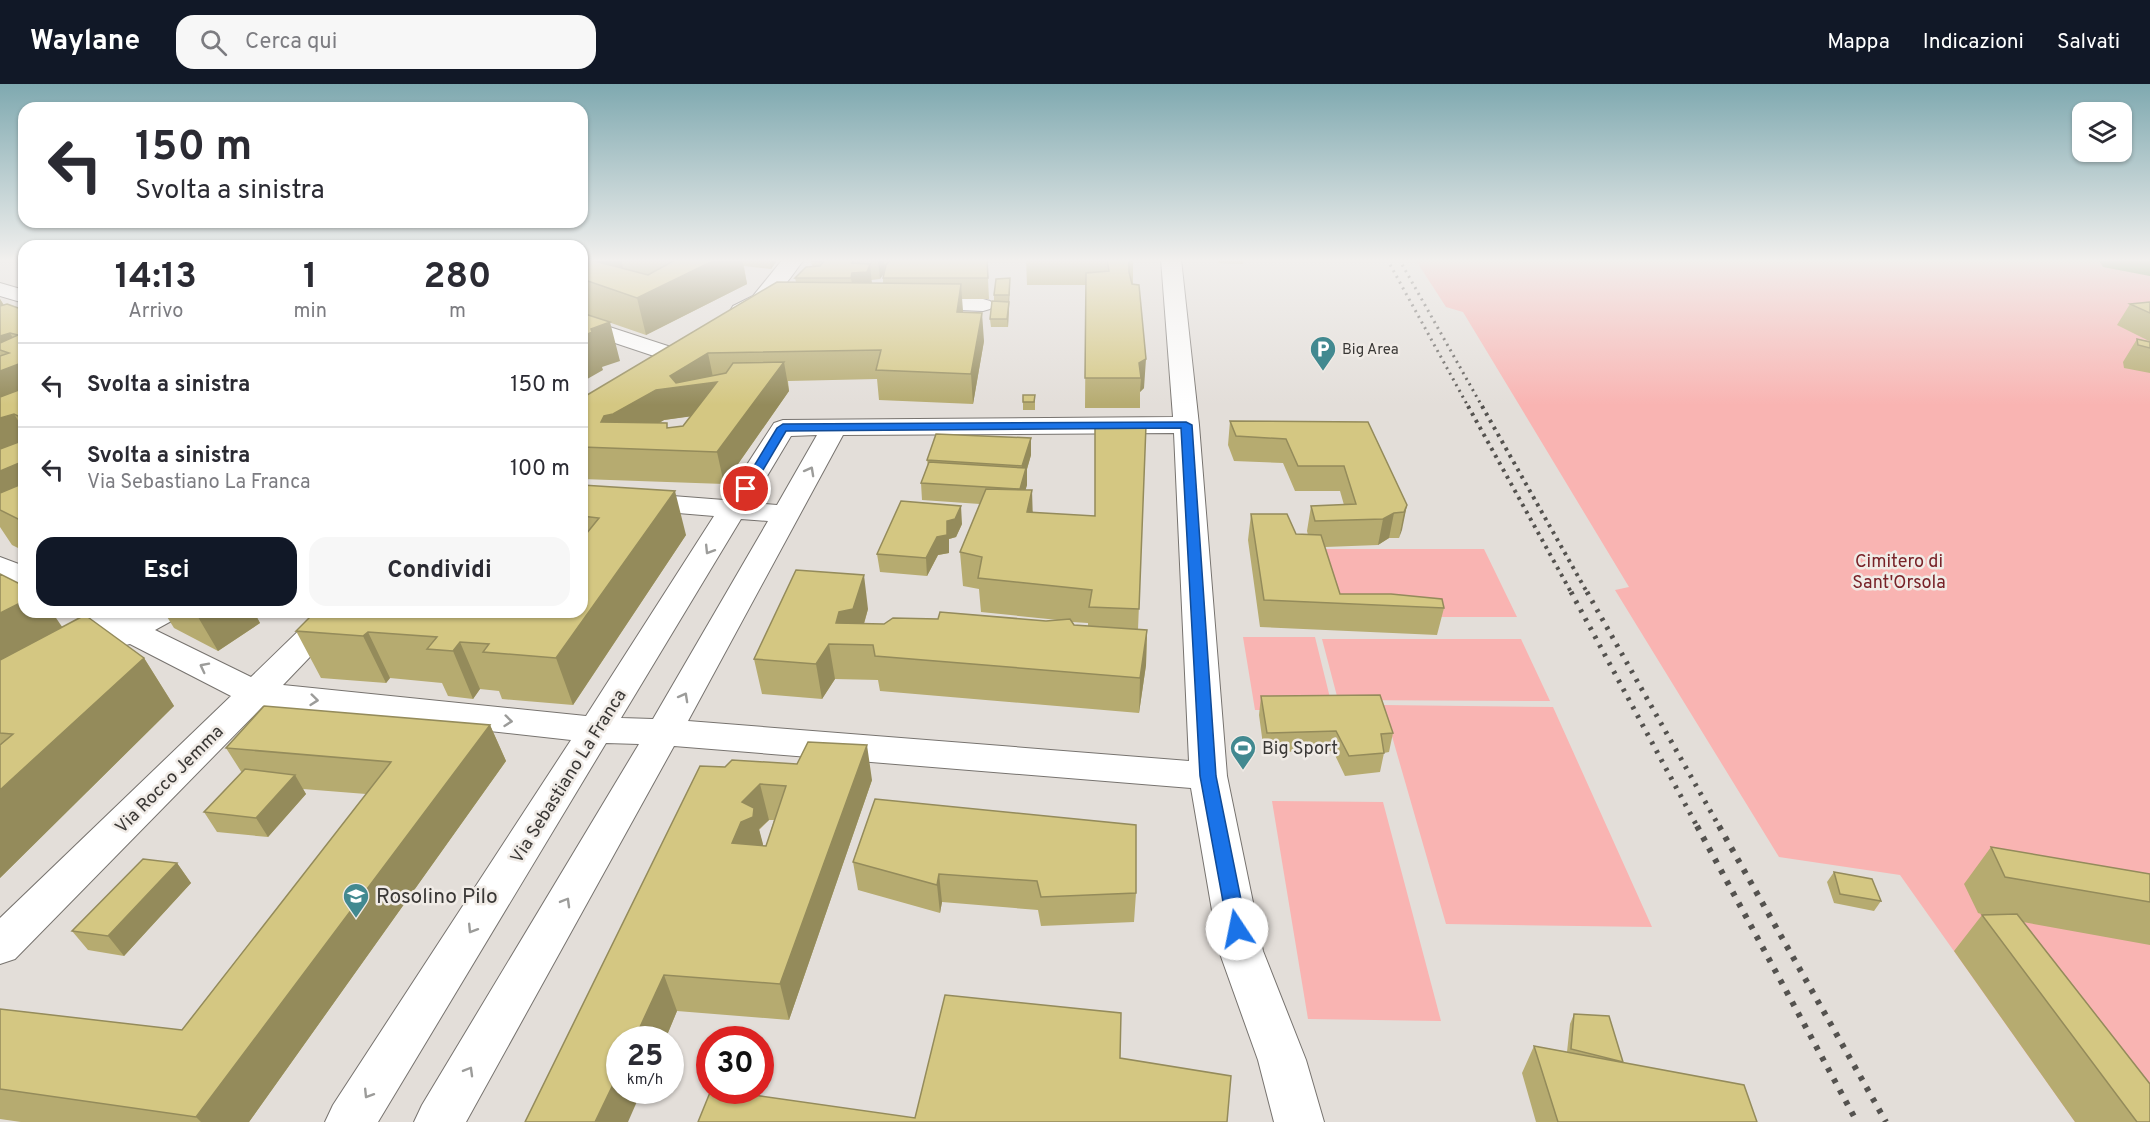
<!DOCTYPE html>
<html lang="it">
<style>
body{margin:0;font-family:Overpass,sans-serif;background:#f7f7f7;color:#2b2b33;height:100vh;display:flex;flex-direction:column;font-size:22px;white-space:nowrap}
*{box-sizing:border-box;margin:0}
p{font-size:20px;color:#7c7c81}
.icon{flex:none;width:33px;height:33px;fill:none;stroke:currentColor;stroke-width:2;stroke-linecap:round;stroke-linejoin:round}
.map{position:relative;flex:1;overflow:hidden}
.panel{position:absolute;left:18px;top:156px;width:570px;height:378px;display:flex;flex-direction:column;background:#fff;border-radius:18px;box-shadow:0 2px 4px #0004}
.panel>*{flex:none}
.hud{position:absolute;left:18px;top:18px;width:570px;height:126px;border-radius:18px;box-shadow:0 2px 4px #0004;background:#fff;color:#2b2b33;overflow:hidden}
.buttons{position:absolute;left:2072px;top:18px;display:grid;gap:12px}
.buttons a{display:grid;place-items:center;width:60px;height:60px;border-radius:12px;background:#fff;box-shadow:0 2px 4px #0004;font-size:30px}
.speed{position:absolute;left:606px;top:942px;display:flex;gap:12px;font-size:30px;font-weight:700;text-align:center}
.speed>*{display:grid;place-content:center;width:78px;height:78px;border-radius:50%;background:#fff;box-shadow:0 2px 4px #0004;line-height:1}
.speed small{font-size:15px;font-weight:400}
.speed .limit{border:9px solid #d22;background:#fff;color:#111}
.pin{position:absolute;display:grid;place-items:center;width:51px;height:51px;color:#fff;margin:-26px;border:3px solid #fff;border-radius:50%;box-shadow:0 2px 6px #0007}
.me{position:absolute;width:66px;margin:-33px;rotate:349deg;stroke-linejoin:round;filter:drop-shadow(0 0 4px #0008)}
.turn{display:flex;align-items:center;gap:21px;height:126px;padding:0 18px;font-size:27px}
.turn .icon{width:78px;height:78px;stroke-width:2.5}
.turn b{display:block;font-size:42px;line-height:51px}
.eta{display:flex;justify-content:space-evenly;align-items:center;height:102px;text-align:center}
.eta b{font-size:36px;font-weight:700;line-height:42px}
.primary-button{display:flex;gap:12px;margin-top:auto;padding:12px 18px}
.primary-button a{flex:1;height:69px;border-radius:18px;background:#111827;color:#fff;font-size:24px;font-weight:700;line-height:69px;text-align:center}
.primary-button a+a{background:#f7f7f7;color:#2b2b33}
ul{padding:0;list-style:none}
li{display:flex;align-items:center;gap:18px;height:84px;padding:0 18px;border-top:2px solid #e1e1e2}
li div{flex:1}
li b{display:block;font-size:22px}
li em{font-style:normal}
header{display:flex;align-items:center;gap:36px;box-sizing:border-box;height:84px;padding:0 30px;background:#111827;color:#fff}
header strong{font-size:28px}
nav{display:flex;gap:33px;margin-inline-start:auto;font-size:21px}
.search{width:420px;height:54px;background:#f7f7f7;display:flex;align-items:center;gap:15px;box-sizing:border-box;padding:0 21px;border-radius:18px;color:#7c7c81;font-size:22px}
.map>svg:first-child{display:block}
.green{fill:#f9b4b2}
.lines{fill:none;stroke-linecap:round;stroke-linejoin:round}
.river{fill:#82995b;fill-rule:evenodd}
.minor-casing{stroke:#77736f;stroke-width:2}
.minor{fill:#fff;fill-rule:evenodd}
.rail-far3{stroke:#54524f;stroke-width:3;stroke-dasharray:2 4.5;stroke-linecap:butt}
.rail-far2{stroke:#54524f;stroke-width:4;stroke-dasharray:3 5;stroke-linecap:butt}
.rail-far1{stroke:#54524f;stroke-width:5;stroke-dasharray:3 7;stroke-linecap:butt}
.rail{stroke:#54524f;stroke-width:6;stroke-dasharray:4.5 8;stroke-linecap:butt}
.wall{fill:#b6ab70;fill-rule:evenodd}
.shaded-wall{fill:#948b5b}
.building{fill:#d4c782;stroke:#948b5b;stroke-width:1.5;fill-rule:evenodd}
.oneway{stroke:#9c9c9a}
.route{fill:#1a73e8;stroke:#114b97;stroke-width:1.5}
.labels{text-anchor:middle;stroke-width:5;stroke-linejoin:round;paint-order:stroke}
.far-poi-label{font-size:15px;fill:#3a3836;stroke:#f0ebe6;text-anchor:start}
.park-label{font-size:18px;fill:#782228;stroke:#f0ebe6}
.poi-label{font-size:18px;fill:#3a3836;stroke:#f0ebe6;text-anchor:start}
.street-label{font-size:18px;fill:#3a3836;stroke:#f0ebe6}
.near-poi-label{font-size:21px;fill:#3a3836;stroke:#f0ebe6;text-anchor:start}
</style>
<header>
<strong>Waylane</strong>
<div class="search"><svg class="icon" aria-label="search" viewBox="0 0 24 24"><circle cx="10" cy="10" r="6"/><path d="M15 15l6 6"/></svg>Cerca qui</div>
<nav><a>Mappa</a><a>Indicazioni</a><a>Salvati</a></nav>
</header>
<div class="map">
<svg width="2150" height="1038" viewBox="0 0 2150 1038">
<rect width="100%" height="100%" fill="#e3ded9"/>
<path class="green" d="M1415,175H2150V1038H2075L1900,791L1779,773L1615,506L1629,503L1463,228L1446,223Z
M1322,465H1484L1517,533H1342Z
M1243,553H1315L1333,626H1255Z
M1322,555H1521L1550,617L1338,616Z
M1383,621L1553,623L1652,843L1446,840Z
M1272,717L1383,718L1441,937L1308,935Z"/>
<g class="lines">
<path class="river" d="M2098,175H2150V192L2103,183Z"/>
<g class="minor-casing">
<path id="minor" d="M783,175H804C790,195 761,238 733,232L730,227L733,222L753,212Z
M1161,175H1181L1199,341L1227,692L1263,867L1306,976L1324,1038H1274L1258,976L1219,867L1191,704L674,662L466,1038H414L422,1021L639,660L606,659L378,1038H325L333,1021L571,656L263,622L15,875L0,880V834L231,612L130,560L117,563L105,560L101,553L105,546L83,535L78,528H119L130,533L139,528H180L175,535L155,546L251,593L318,528H353L283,601L586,632L714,432L582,421V405L724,416L774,339L783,336L1173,333ZM1174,349L1189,677L688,637L843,351ZM817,351L777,421L751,419L791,352ZM741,435L768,437L653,635L621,634Z
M0,199L24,206V219L0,212Z
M920,214L983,215L990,217L994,221L990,225L983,227L913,224L909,220L913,216Z
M582,234L674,264L677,269L674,274L666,276L582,248Z
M0,473L24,482V503L0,494Z"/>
</g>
<use href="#minor" class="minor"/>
<path class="rail-far3" d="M1387,175L1469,324
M1399,175L1483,324"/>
<path class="rail-far2" d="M1468,322L1572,510
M1482,322L1588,510"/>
<path class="rail-far1" d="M1571,508L1698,744
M1587,508L1720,744"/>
<path class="rail" d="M1697,742L1857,1038
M1719,742L1886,1038"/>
</g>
<path class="wall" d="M19,175H24V183Z
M582,175H778L771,185L744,182L747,200L646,251L582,229Z
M811,175H987L989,215H962V228L984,257L973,320L879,316L877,295L788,297L789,307L724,400L582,395V314L796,198L795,194L812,183ZM884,190L883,194V199H872L871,196L880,195ZM691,332L683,342L668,344L659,339L664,336Z
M1026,175H1133V200L1144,304L1140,308V324H1085L1086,201H1027Z
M1218,175H1244L1243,180L1218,179Z
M1010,194L1008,243H991L990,235L994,217V211Z
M0,215L4,221L24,226V467L12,461L0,443Z
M2150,218V289L2124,284L2123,278L2137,255L2149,257L2117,241L2130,220Z
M1023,311H1035V326H1023Z
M1230,337L1368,338L1407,421L1399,454H1389L1378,461L1325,463L1340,510L1444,524L1437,551L1260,543L1248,456L1251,430L1296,450L1308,451L1307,447L1311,422L1344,421L1340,407H1295L1283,379L1234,377L1228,361Z
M1146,341L1138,546H1147L1146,581L1139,629L880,607L878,596L835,595L822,615L762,610L754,575L868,525L864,540H884L1046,537L1058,536L981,528L979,505L963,502L960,468L980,420L922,416L921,399L928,382L927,376L1031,354V371L1027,385V401L1025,406L1033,429L1095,432ZM1072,538L1088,539V542L1074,541Z
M582,401L686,451L573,621L502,615L499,607L480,605L473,615L448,612L442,599L390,594L386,599L321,594L296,547L582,528Z
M962,440L956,453L949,455V469L938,471L927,492L880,488L877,470Z
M0,490L62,543L144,574L174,622L0,794Z
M164,528H254L260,539L218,567L174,544Z
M1261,612L1393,649L1389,668L1384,669L1380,688L1345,692L1333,667L1264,668L1259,631Z
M490,641L506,677L249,1038H21L0,1035V925L182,946L366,710L303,705L306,710L268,753L217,748L204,728L242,689L226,664Z
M700,682L872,696L789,936L677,927L665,956H620ZM769,736H774L766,762H763L759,746Z
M875,715L1136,809L1134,838L1041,842L1038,826L942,818L940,829L858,806L853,778Z
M1991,763L2150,790V861L2023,838L2150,1038H2075L1954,867L1982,831H1984L1978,829L1964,800Z
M177,779L191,799L124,872L88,866L72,847Z
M1834,788L1881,817L1874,827L1834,819L1827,798Z
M1574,930L1623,978L1757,1038H1536L1522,989L1534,962L1567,968L1570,940Z"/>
<path class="shaded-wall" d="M582,175H621L624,189Z
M717,175H742L747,200L646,251L637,214Z
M770,175H778L771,185Z
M878,175H884L885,187L880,195Z
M853,176L855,189L870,180L872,201L854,215L851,194Z
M1010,194L1009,225L1008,243L1007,235Z
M961,200L963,227L959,256L957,228Z
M0,215L10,232L0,236Z
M982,229L984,257L973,320L971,290Z
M610,238L620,277L602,283L603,286L582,298V253L591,245Z
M10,249L24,272V315L0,324V287L9,269L0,266V252Z
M708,269L714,298H717L723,328L664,336L621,361L601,338L604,332Z
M1146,275L1144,304L1140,308L1141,294L1139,279Z
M784,278L789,307L724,400L717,368Z
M14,330L24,346V364L0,380V334Z
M24,331V339L20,333Z
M1031,354V371L1027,385V401L1021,422L1020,405L1022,398V382Z
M24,377V418L0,426V387Z
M1032,406L1033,438L1027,428Z
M675,407L686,451L573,621L556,574Z
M1407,421L1402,446L1399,454L1404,428Z
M961,422L962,440L956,453L949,455V469L938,471L927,492L926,474L937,453L947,437Z
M1394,429L1389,454L1378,461L1383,435Z
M864,491L868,525L858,560L836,539L839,528Z
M24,517V528H52L71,556L0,594V529Z
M195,528H254L260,539L218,567Z
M1147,546L1146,581L1139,629L1140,594Z
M368,548L390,594L386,599L363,552Z
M460,558L480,605L473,615L453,567Z
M829,560L835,595L822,615L816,580Z
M144,574L174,622L0,794V706Z
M490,641L506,677L249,1038H201L196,1033Z
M867,661L872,696L789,936L780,900Z
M295,691L306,710L268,753L256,734Z
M760,700L769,736L759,745L763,760L762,770L732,759L742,718Z
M177,779L191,799L124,872L108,852Z
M939,790L942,818L940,829L937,801Z
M664,891L677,927L665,956H634Z
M620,986V1006H642L628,1038H595Z"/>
<path class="building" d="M582,175H587L648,191L677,175H717L637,214L582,195Z
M811,175H858L853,176L852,179L870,180L867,188L852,189L851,194H795L806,183L820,182L823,178L811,177Z
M892,175H987L988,194H883L886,181Z
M1107,175H1129V188L1132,200L1139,201L1146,275L1139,279L1141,294H1085L1086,189L1109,187Z
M1010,194L1009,211H994L996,195Z
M777,198L961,200L957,228L982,229L971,290L876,286L881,266L708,269L670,292L676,299L726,289L733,279L784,278L717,368L582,363V314ZM717,298L683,342L667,344V339L601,338L604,332L613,330L656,306Z
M992,217L1009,218L1007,235H990Z
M2150,218V229L2130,220Z
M7,220L24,226V278L0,287V272L9,269L0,266V259L18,251L10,249L0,252V222Z
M582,229L610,238L591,245L592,248L582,253Z
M2137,255L2150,258V264L2138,261Z
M24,304V331L20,333L14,330L0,334V313Z
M1023,311H1035L1034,318H1023Z
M1230,337L1368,338L1407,421L1404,428L1394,429L1383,435L1315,437L1311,422L1356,420L1344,382H1298L1286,355L1236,352Z
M1095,340L1146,341L1139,525L1089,523L1092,506L978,494L982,473L960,468L986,405L1032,406L1027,428L1095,432Z
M936,350L1031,354L1022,382L927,376Z
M24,356V377L0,387V365Z
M929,378L1026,384L1020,405L921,399Z
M24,399V438L0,426V409Z
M582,401L675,407L556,574L483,568L489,560L460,558L453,567L427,565L437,553L368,548L363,552L296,547L315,528H582V455L599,434L582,432Z
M901,417L961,422L955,435L947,437V451L937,453L926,474L877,470Z
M1251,430H1287L1296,450L1321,451L1340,510H1391L1442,515L1444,524L1264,516Z
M796,486L864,491L853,525L839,528L836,539L884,540L893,534L938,535L940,528L1046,537L1070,535L1074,541L1147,546L1140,594L875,572L873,561L829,560L816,580L754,575Z
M0,490L24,502V517L0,529Z
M85,531L144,574L0,706V661L13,650L0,649V576Z
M1380,611L1393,649L1381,650L1384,669L1349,672L1336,647L1267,649L1261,612Z
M264,622L490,641L196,1033L0,1005V925L182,946L391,678L226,664Z
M808,658L867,661L780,900L664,891L634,956H620V986L595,1038H525L700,682L725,683L732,676L797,680ZM760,700L786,702L766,762L732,759L741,738L753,733L754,724L742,718Z
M245,685L295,691L256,734L204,728Z
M875,715L1136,741V809L1041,813L1037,797L939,790L937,801L853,778Z
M1991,763L2150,790V818L2005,793Z
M143,775L177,779L108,852L72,847Z
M1834,788L1872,795L1881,817L1840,810Z
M2017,830L2150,1000V1038H2137L1982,831Z
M945,911L1121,929L1120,974L1231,992L1227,1038H698L711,1006H719L915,1034Z
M1574,930L1609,932L1623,978L1571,965Z
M1534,962L1744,1001L1757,1038H1558Z"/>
<defs><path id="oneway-chevron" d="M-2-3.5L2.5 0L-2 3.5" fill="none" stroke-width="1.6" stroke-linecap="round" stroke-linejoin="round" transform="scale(1.5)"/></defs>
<g class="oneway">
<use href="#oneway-chevron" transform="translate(810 387) rotate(-61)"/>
<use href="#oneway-chevron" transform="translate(709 466) rotate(122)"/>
<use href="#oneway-chevron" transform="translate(204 583) rotate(-153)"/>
<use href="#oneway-chevron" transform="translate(684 613) rotate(-61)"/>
<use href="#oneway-chevron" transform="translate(314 616) rotate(6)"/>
<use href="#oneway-chevron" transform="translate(508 637) rotate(6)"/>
<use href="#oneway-chevron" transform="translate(566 818) rotate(-60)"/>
<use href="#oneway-chevron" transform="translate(472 845) rotate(122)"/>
<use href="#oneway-chevron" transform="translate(469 987) rotate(-60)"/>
<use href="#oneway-chevron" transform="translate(368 1010) rotate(122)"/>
</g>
<linearGradient id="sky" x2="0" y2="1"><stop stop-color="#7fa9b0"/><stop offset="0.55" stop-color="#f2f0ee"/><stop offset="1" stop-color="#f2f0ee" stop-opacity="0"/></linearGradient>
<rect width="2150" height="321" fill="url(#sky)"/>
<path class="route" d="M1186,338L1192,341L1216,692L1247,845L1244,850L1237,853L1231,850L1228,845L1200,692L1181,344L786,347L750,408H742L740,405L777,344L783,340Z"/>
<defs>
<g id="parking-pin" transform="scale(1.35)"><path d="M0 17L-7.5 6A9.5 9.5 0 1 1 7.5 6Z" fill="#428990" stroke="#f0ebe6"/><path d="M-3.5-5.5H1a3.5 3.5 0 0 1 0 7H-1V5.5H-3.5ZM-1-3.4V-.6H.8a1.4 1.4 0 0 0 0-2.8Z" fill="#fff"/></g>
<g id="stadium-pin" transform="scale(1.35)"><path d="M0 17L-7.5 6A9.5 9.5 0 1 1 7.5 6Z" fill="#428990" stroke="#f0ebe6"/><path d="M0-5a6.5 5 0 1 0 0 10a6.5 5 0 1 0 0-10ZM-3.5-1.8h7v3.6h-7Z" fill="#fff"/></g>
<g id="school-pin" transform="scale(1.35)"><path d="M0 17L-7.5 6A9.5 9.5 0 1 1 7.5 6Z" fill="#428990" stroke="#f0ebe6"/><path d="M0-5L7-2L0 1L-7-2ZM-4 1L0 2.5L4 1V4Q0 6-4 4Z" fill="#fff"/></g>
</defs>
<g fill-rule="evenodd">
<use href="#parking-pin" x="1323" y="265"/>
<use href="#stadium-pin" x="1243" y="664"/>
<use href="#school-pin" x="356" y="812"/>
</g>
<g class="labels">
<g class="far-poi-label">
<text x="1342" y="270">Big Area</text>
</g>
<g class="park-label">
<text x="1899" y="483">Cimitero di<tspan x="1899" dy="21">Sant'Orsola</tspan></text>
</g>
<g class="poi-label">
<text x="1262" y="670">Big Sport</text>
</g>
<g class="street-label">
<text transform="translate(568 692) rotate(-58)" y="6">Via Sebastiano La Franca</text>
<text transform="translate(169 695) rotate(-45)" y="6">Via Rocco Jemma</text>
</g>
<g class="near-poi-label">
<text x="376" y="819">Rosolino Pilo</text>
</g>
</g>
</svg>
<div class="buttons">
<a><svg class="icon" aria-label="layers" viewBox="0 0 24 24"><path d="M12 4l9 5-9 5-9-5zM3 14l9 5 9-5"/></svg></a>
</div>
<div class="speed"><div>25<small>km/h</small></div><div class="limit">30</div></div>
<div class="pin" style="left:746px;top:405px;background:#d93025"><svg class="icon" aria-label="arrive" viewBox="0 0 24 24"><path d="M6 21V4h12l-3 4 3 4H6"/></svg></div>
<svg class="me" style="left:1237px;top:845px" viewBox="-20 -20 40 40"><circle r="19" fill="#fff"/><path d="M0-13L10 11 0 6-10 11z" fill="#1a73e8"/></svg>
<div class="hud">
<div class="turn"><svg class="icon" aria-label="left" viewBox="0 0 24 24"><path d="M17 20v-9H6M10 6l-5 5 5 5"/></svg><div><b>150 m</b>Svolta a sinistra</div></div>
</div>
<section class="panel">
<div class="eta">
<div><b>14:13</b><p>Arrivo</p></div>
<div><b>1</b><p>min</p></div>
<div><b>280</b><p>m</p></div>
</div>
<ul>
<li><svg class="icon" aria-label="left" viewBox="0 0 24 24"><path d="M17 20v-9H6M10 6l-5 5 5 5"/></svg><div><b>Svolta a sinistra</b></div><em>150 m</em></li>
<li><svg class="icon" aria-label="left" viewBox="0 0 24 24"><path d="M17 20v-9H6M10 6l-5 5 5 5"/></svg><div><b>Svolta a sinistra</b><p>Via Sebastiano La Franca</p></div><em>100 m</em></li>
</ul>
<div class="primary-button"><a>Esci</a><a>Condividi</a></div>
</section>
</div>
